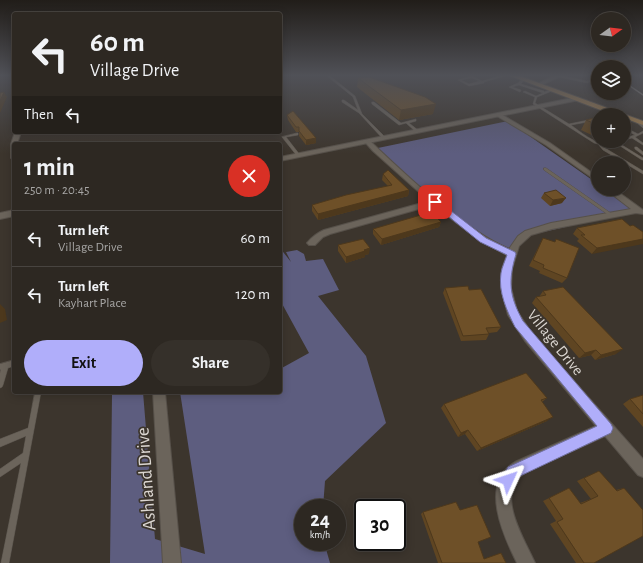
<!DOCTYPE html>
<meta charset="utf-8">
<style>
body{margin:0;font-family:"Alegreya Sans",sans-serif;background:#35302a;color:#f1f3f6;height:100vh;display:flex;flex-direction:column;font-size:15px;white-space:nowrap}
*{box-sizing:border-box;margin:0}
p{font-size:13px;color:#a7a6a5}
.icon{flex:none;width:22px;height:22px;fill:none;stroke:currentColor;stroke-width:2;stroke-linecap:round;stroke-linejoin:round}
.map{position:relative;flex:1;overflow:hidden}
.drawer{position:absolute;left:12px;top:142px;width:270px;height:252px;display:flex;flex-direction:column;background:#2d2822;border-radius:4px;box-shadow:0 2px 10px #0003,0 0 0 1px #484440}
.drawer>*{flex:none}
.top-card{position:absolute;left:12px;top:12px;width:270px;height:122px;border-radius:4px;box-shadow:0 2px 10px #0003,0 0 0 1px #484440;background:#2d2822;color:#f1f3f6;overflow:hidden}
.needle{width:26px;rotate:75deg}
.buttons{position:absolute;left:591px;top:12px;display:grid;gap:8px}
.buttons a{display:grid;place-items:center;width:40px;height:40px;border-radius:50%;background:#2d2822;box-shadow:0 2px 10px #0003,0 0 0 1px #484440;font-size:20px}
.speed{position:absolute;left:294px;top:499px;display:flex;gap:8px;font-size:20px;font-weight:700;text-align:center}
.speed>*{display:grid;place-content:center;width:52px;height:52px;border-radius:50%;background:#2d2822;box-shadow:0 2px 10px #0003,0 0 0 1px #484440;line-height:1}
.speed small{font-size:10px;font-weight:400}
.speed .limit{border:2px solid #111;border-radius:6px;background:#fff;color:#111}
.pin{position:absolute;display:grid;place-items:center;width:34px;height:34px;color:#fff;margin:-17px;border-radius:8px;box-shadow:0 2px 6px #0006}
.me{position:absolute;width:44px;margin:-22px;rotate:48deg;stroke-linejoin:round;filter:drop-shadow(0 0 3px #0008)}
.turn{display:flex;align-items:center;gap:14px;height:84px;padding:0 12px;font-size:18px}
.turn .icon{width:52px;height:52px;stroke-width:2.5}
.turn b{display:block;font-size:28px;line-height:34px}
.then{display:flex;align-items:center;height:38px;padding:0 12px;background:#0003;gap:8px;font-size:15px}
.round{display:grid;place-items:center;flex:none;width:42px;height:42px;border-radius:21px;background:#35302a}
.head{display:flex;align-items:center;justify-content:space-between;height:68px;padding:0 12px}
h1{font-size:24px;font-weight:700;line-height:30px}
.button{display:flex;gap:8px;margin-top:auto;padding:8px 12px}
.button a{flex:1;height:46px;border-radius:24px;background:#b0aefa;color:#111;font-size:16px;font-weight:700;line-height:46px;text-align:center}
.button a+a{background:#35302a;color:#f1f3f6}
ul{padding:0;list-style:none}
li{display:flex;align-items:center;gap:12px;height:56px;padding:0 12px;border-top:1px solid #484440}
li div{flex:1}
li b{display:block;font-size:15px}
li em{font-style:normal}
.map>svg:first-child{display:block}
.green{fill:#5d5d7f}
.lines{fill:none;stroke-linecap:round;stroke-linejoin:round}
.lane-casing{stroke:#57514a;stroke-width:1}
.street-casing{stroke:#57514a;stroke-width:2}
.secondary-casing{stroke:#57514a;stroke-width:2}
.primary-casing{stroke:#57514a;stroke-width:2}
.lane{fill:#6b645b;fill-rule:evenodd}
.street{fill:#6b645b;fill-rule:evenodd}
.secondary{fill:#6b645b;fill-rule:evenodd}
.primary{fill:#a37f4e;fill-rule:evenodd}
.rail{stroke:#8d8781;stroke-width:1.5}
.wall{fill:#5f4522}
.shaded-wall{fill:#4d381c}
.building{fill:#6e5028;stroke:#4d381c}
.route{fill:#b0aefa;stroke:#7271a2}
.labels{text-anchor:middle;stroke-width:3.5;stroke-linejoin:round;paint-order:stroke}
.street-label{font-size:16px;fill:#dbd6d1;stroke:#3c352d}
.near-street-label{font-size:19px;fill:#dbd6d1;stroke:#3c352d}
</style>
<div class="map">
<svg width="643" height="563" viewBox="0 0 643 563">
<rect width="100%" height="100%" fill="#3c352d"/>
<path class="green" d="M508,121L598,184V189H605L636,211L530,235L507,253L397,171L373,149Z
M280,248L291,262L286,252L297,250L304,254L306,261L323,259L339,290L318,296L366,356L386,423L325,481L323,508H303V542H324L330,563H110L112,395L123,392H143L155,539L205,554L180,392H234L235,394L239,392H280V369L309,353L280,300Z"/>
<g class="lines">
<g class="lane-casing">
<path id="lane" d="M326,75H329L355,96L362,114L385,137V139H383L359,113L342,102V100H344L358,110L353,97Z
M503,75H508L484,82V83L469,86L458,80L472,76L482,81ZM472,78L480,81L469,84L461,80Z
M559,75L587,81L598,77V79L587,83L559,77Z
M522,79L524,80L521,84L544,91V92L552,89V91L537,97L535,103L569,124L598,118V120L571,125C579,131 595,144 605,143C609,142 613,141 618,141L617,142L643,158V160H642L614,142L604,145H602L605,148L643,171V174L603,150L598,144L594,143L533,104L535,97L523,92L525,91L536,96L543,93L519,85L512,87L521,90L520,92L509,87L518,83Z
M372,102H374L401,123L416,119V121L409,123L419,131L416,132L406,123L399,125L372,104Z
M636,120H638L643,125V128L636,122Z
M624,127L638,134L643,131V133L635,137L643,143V145L632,138L624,140V138L635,135L624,129Z
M297,133H298V135L286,137L300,155L298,156H297L282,137Z
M635,147H637L643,152V155L635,149Z
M544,168H546L612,214V216H610L544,170Z
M14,360V366L8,368L3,385L2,387L0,388V373L1,369L0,370V364Z
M35,392H41L9,563H1L21,463L0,477V469L23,453L26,436L0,447V439L28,428Z"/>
</g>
<g class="street-casing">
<path id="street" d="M556,75H563L539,86L535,85Z
M499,113L550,143L598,177V182L546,145L497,116L496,115Z
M15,132H21L17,144H14V160L11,158V144Z
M365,140H369C407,176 461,228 509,249L518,236L525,231L551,223L631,209L605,189H614L643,210V214L636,213L552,229L531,235L519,246L512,269L511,288L517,311L533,335L643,459V477L638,475L605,436L530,470C491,489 523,536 535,563H517C503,535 479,483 515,462L596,426L525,341L508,315L501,288L502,269L507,255L479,240L433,205L330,234L323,237L315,245H309L307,243C312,237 317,233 324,230L429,201L373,151L365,142Z
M153,392H165L181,563H163Z"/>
</g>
<g class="secondary-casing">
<path id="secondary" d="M577,97L579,98V100L280,161V157Z
M14,210V216L0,219V213Z"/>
</g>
<g class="primary-casing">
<path id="primary" d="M508,75H517L643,121V125L624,118V115H614Z"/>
</g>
<use href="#lane" class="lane"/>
<use href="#street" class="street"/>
<use href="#secondary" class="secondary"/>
<use href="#primary" class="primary"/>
<path class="rail" d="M624,82L643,95"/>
</g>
<path class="wall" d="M358,78L433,114L399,120L357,87Z
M287,115L316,143L306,145L299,136V132H296L288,120Z
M598,117V138L581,130L586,120Z
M383,174L409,190L408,196L318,220L312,211V205L388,186L382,180Z
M544,193L562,203L550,206L541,198Z
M622,219L592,254L577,241L579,239L573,234L577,228Z
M441,222L439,227L381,245L373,234V229Z
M543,238L555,242L556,239L567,278L562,283L539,273L540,271L529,266Z
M338,245L369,254L365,255V257L346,263L338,251Z
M445,288L469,290L501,327L497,332L489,333V334L486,340L461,341L443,293Z
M543,291L616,354L595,360L591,355L579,358L532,303L536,297H539Z
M643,395V427L623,404L630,399Z
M547,398L542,402L547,421L477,451L465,434L458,437L441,408L444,404Z
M599,471L616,490L624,488L594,563H576L550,524L556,521L543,501L569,488L580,503L591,499L577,481Z
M460,510L478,542L484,559L501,553L506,563H438L421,514L423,512Z"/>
<path class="shaded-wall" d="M4,92L7,97L0,113V101Z
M436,104L433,114L399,120L401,110Z
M632,124L626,134L624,135V126Z
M316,138V143L306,145V140Z
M409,190L408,196L318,220V214Z
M566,198L562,203L550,206L553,200Z
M441,222L439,227L381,245L382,239Z
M643,239V244L592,254L597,248Z
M370,248L369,254L365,255V257L346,263V257L364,250Z
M0,304L5,309L7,320L0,323Z
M623,349L616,354L595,360L601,355Z
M596,350L591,355L579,358L585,353Z
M553,417L547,421L477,451L481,448Z
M468,430L465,434L458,437L461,433Z"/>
<path class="building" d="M369,77L425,97L436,104L401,110L358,78Z
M4,92L0,101V93Z
M293,111L316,138L306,140L299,131V127H296L287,115Z
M598,117V125L586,120Z
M624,121L632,124L624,126Z
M388,170L409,190L318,214L312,205L346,195L392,185L383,174Z
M556,190L566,198L553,200L544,193Z
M431,212L441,222L382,239L373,229Z
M622,219L630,226L633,225L643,232V239L597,248L581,235H585L577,228Z
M543,238L555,242L556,239L579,248L567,278L543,268L544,265L533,260Z
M363,239L370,248L364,250L365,251L346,257L338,245Z
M468,286L469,290L481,289L501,327L486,328L489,334L463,336L445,288Z
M563,287L623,349L601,355L596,350L585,353L536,297L546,295L543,291Z
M526,373L547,398L541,400L553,417L481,448L468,430L461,433L444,404Z
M643,395V414L630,399Z
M599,471L617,491L624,488L643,510V536L594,563H584L557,522L563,519L549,498L569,488L581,504L598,496L584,478Z
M456,502L460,510L477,505L491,537L478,542L484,559L501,553L506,563H442L423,512Z"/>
<linearGradient id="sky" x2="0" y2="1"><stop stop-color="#211d19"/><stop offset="0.49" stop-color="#505157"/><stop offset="1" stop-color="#505157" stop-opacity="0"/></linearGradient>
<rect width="643" height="154" fill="url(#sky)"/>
<path class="route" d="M432,200H437L486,238L515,252L516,254C508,281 509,296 523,321L611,424L613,428L611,433L518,477L513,485L508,487L503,485L501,480L508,467L597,426L515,327C507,311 498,292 501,273C502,267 505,261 507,255L480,242L432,203Z"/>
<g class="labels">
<g class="street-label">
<text transform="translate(556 342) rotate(51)" y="6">Village Drive</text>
</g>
<g class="near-street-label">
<text transform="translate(145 479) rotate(-94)" y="7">Ashland Drive</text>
</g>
</g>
</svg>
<div class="buttons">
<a><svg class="needle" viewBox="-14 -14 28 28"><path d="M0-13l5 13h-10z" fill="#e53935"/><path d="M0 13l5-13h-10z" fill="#a7a6a5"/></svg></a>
<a><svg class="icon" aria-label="layers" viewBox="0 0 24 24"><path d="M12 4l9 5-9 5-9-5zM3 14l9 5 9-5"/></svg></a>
<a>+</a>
<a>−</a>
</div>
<div class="speed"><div>24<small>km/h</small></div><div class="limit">30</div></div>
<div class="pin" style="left:435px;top:202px;background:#d93025"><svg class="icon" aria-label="arrive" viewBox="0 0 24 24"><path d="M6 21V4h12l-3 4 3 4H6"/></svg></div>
<svg class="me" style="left:508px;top:480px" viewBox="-20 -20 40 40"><path d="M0-17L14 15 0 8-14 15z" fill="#b0aefa" stroke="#fff" stroke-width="4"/></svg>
<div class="top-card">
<div class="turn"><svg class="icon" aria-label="left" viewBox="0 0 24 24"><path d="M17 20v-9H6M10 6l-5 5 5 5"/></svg><div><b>60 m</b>Village Drive</div></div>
<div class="then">Then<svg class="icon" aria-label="left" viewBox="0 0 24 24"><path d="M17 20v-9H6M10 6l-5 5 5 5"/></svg></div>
</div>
<section class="drawer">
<div class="head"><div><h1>1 min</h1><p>250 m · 20:45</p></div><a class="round" style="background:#d93025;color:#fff"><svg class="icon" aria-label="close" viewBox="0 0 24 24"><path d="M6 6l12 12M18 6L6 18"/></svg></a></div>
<ul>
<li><svg class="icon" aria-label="left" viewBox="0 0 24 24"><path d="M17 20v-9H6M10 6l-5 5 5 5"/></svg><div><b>Turn left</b><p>Village Drive</p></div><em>60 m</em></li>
<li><svg class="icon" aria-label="left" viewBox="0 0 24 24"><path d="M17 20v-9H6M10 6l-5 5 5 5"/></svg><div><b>Turn left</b><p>Kayhart Place</p></div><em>120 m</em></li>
</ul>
<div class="button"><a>Exit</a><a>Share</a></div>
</section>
</div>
